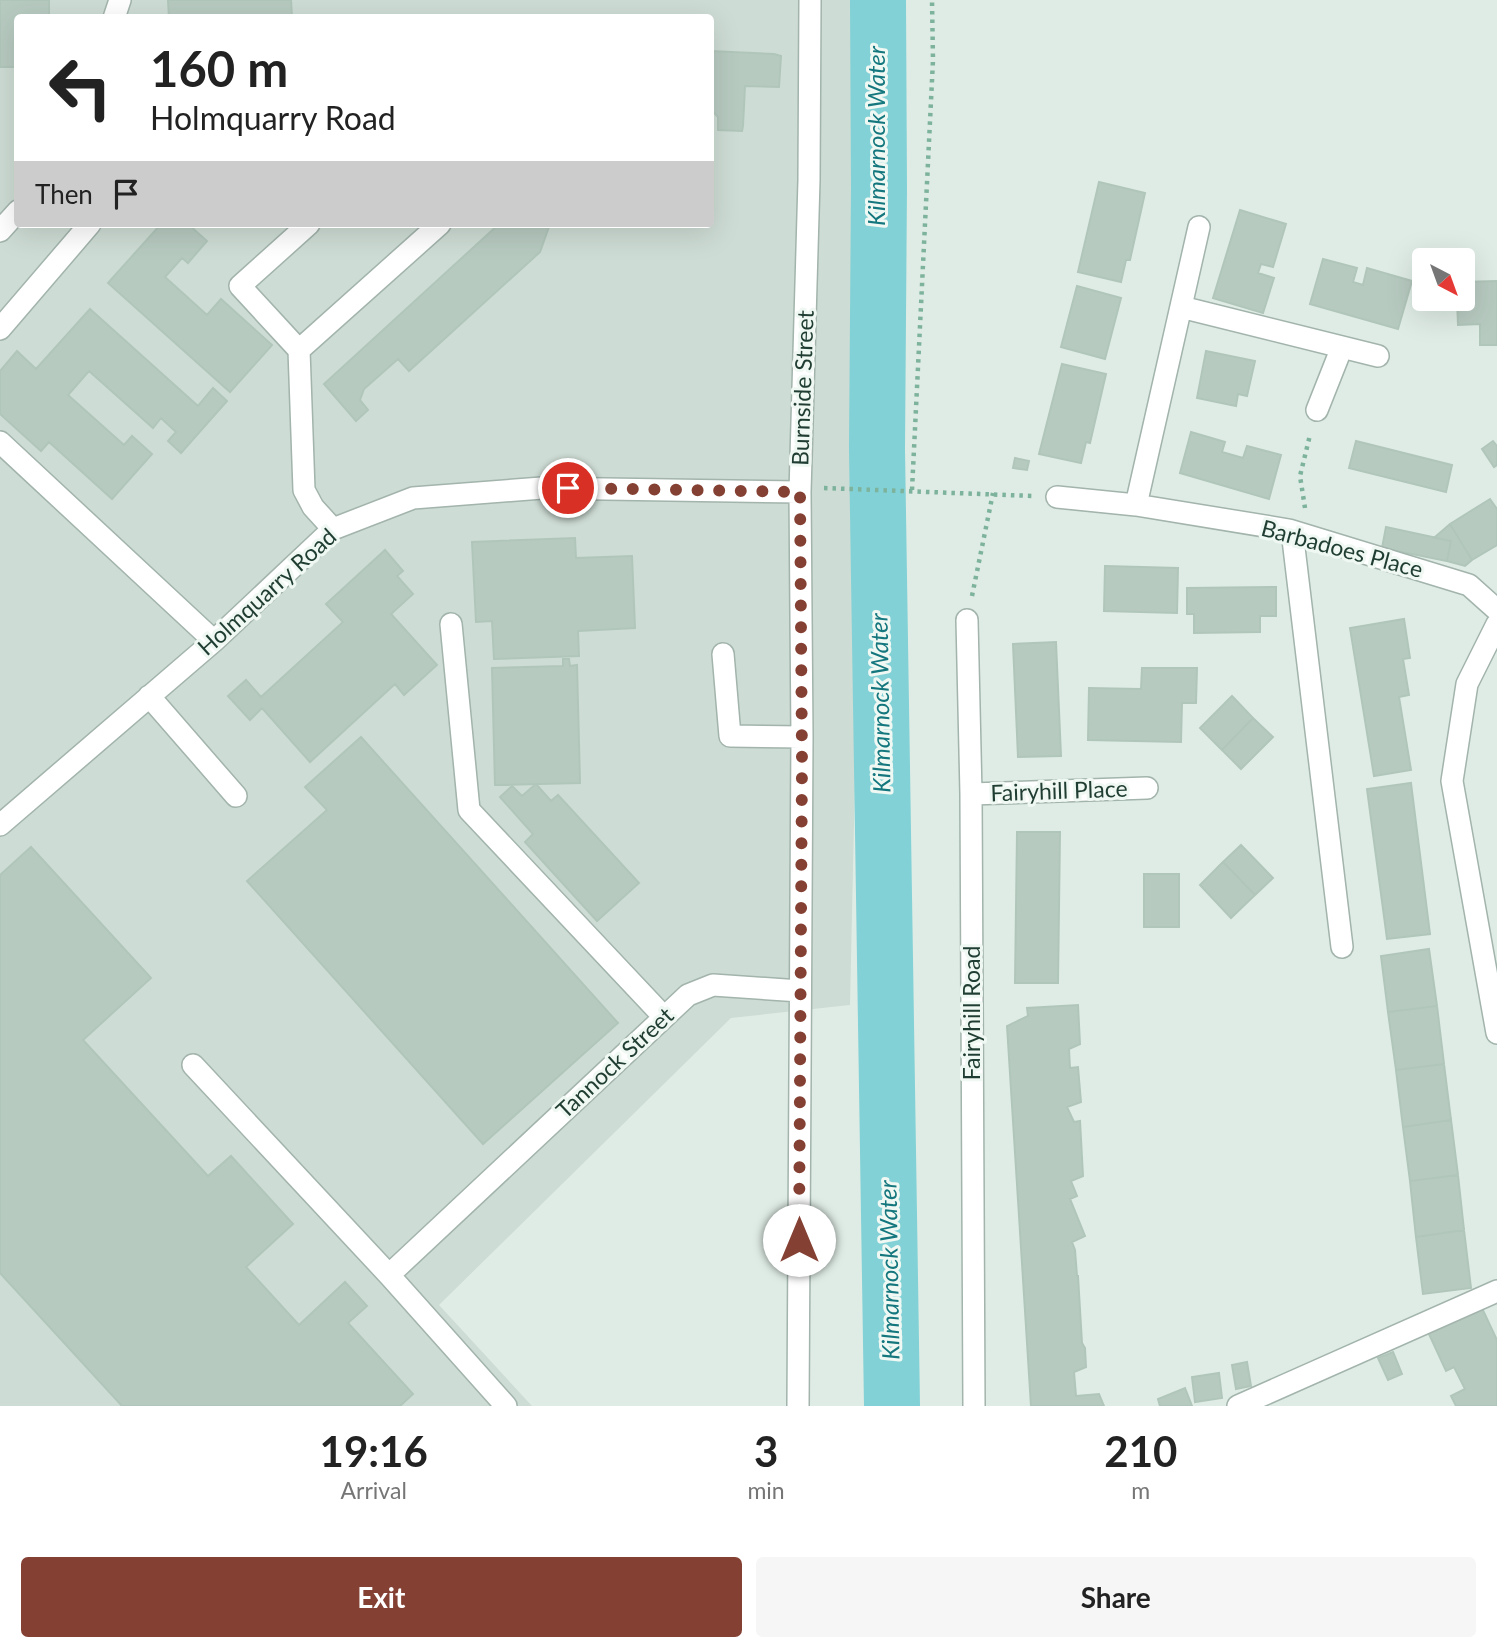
<!DOCTYPE html>
<style>
body{margin:0;font-family:Lato,sans-serif;background:#f6f6f6;color:#222;height:100vh;display:flex;flex-direction:column;font-size:26px;white-space:nowrap}
*{box-sizing:border-box;margin:0}
p{font-size:23px;color:#767676}
.icon{flex:none;width:38px;height:38px;fill:none;stroke:currentColor;stroke-width:2;stroke-linecap:round;stroke-linejoin:round}
.map{position:relative;height:1406px;overflow:hidden}
.sheet{display:flex;flex-direction:column;background:#fff;flex:1}
.sheet>*{flex:none}
.banner{position:absolute;left:14px;top:14px;width:700px;height:214px;border-radius:7px;box-shadow:0 7px 28px #0002;background:#fff;color:#222;overflow:hidden}
.needle{width:46px;rotate:139deg}
.buttons{position:absolute;left:1412px;top:248px;display:grid;gap:14px}
.buttons a{display:grid;place-items:center;width:63px;height:63px;border-radius:7px;background:#fff;box-shadow:0 7px 28px #0002;font-size:35px}
.pin{position:absolute;display:grid;place-items:center;width:60px;height:60px;color:#fff;margin:-30px;border:4px solid #fff;border-radius:50%;box-shadow:0 2px 7px #0007}
.me{position:absolute;width:77px;margin:-38px;rotate:0deg;stroke-linejoin:round;filter:drop-shadow(0 0 5px #0008)}
.turn{display:flex;align-items:center;gap:24px;height:147px;padding:0 21px;font-size:32px}
.turn .icon{width:91px;height:91px;stroke-width:2.5}
.turn b{display:block;font-size:49px;line-height:60px}
.then{display:flex;align-items:center;height:66px;padding:0 21px;background:#0003;gap:14px;font-size:26px}
.eta{display:flex;justify-content:space-evenly;align-items:center;height:119px;text-align:center}
.eta b{font-size:42px;font-weight:700;line-height:49px}
.cta{display:flex;gap:14px;margin-top:auto;padding:14px 21px}
.cta a{flex:1;height:80px;border-radius:7px;background:#854034;color:#fff;font-size:28px;font-weight:700;line-height:80px;text-align:center}
.cta a+a{background:#f6f6f6;color:#222}
.map>svg:first-child{display:block}
.built{fill:#cddcd4;fill-rule:evenodd}
.lines{fill:none;stroke-linecap:round;stroke-linejoin:round}
.river{stroke:#82d1d6;stroke-width:56}
.building{fill:#b7cac0;stroke:#b1c6bb;stroke-width:2}
.minor-casing{stroke:#a2b4ac;stroke-width:24}
.path{stroke:#7db29c;stroke-width:4.5;stroke-dasharray:3.5 5;stroke-linecap:butt}
.minor{stroke:#fff;stroke-width:21}
.route{stroke:#854034;stroke-width:12;stroke-dasharray:0 21.6}
.labels{text-anchor:middle;stroke-width:6;stroke-linejoin:round;paint-order:stroke}
.street-label{font-size:23px;fill:#1f3d32;stroke:#f0f8f3}
.water-label{font-size:24px;font-style:italic;fill:#14777e;stroke:#f0f8f3}
</style>
<div class="map">
<svg width="1497" height="1406" viewBox="0 0 1497 1406">
<rect width="100%" height="100%" fill="#dfece5"/>
<path class="built" d="M0,0H872L850,1005L731,1018L439,1305L532,1406H0ZM18,18H710V224H18Z"/>
<g class="lines">
<path class="river" d="M878,0L879,188L877,449L892,1406"/>
</g>
<path class="building" d="M0,0H49V18H18V67H0Z
M168,0H291L292,18H169Z
M710,51L774,54L781,56L779,87L745,86L743,126L742,131L718,130V117L710,108Z
M1099,182L1145,193L1130,260H1126L1121,282L1078,272Z
M1240,210L1286,224L1273,267L1261,264L1258,273L1274,278L1263,313L1213,298Z
M161,224H188L207,241L188,263L182,258L165,277L207,315L221,299L272,345L230,392L108,283Z
M499,224H550L540,252L409,371L398,359L364,389L360,400L368,410L356,421L324,384Z
M1323,259L1357,268L1353,282L1363,285L1367,268L1412,281L1398,329L1310,304Z
M1497,281V345H1480V324L1458,325L1457,299H1463V282Z
M1077,286L1121,298L1105,359L1061,347Z
M90,309L198,406L213,388L227,401L181,453L168,441L176,432L161,418L153,428L89,371L68,395L124,445L132,436L152,454L112,499L49,442L41,451L0,414V371L17,351L36,369Z
M1206,351L1255,361L1247,396L1238,394L1236,406L1197,398Z
M1062,364L1106,374L1090,443L1086,442L1081,463L1039,454Z
M1191,432L1225,442L1222,452L1243,458L1247,446L1281,455L1269,499L1180,473Z
M1356,441L1452,465L1446,492L1349,468Z
M1493,441L1497,446V465L1494,467L1482,449Z
M1015,458L1029,461L1027,470L1013,468Z
M1490,499L1497,509V545L1472,560L1450,524Z
M1450,524L1472,560L1465,566L1447,561L1451,541L1434,538Z
M1386,527L1451,541L1447,561L1382,548Z
M575,538L576,558L632,556L635,628L578,631L579,656L494,659L492,621L476,622L472,542Z
M385,550L403,571L397,576L413,594L391,614L437,665L404,695L395,684L310,762L262,708L250,720L228,696L246,680L261,697L343,622L326,604Z
M1105,566L1178,568L1177,613L1104,611Z
M1276,587V616H1260V632L1194,633V614H1187V588Z
M1404,619L1410,658L1403,659L1409,695L1399,697L1411,770L1374,776L1350,628Z
M1056,642L1061,756L1018,757L1013,644Z
M563,659H569L570,666L577,665L580,783L495,785L492,668L563,666Z
M1142,668H1197L1196,703H1182L1181,742L1088,740L1089,688L1141,689Z
M1232,696L1253,718L1222,750L1200,728Z
M1253,718L1273,737L1241,769L1222,750Z
M361,737L618,1023L483,1144L247,881L327,810L305,787Z
M1411,783L1430,934L1387,939L1367,789Z
M536,784L551,801L558,795L639,883L597,921L525,842L533,834L500,797L512,786L522,796Z
M1017,832H1060L1058,983H1015Z
M1241,845L1273,878L1255,895L1223,862Z
M31,847L151,978L83,1040L208,1176L231,1156L293,1224L246,1267L299,1325L345,1282L367,1306L348,1323L413,1394L400,1406H122L0,1273V875Z
M1223,862L1255,895L1231,918L1200,885Z
M1144,874H1179V927H1144Z
M1429,949L1437,1006L1388,1012L1381,956Z
M1078,1005L1080,1044L1069,1049L1070,1068L1078,1067L1081,1102L1067,1107L1074,1122L1080,1121L1083,1176L1071,1181L1077,1196L1070,1199L1085,1236L1072,1242L1075,1250L1077,1276H1078L1082,1343L1085,1348L1086,1367L1074,1372L1076,1396L1099,1394L1104,1406H1031L1007,1026L1028,1016L1027,1008Z
M1437,1006L1444,1064L1396,1070L1388,1012Z
M1444,1064L1451,1120L1403,1127L1396,1070Z
M1451,1120L1458,1175L1410,1181L1403,1127Z
M1458,1175L1464,1230L1416,1237L1410,1181Z
M1464,1230L1471,1288L1423,1294L1416,1237Z
M1481,1306L1497,1340V1406H1456L1451,1396L1465,1389L1454,1367L1446,1371L1428,1332Z
M1393,1352L1402,1374L1388,1380L1378,1358Z
M1247,1362L1251,1386L1236,1389L1232,1365Z
M1219,1373L1222,1398L1195,1402L1192,1377Z
M1185,1388L1192,1406H1160L1158,1399Z"/>
<g class="lines">
<g class="minor-casing">
<path id="minor" d="M114,18L120,0
M309,224L240,286L299,350L304,490L313,507L333,529
M0,231L18,211
M1181,307L1378,356
M0,329L90,224
M299,350L440,224
M1317,410L1342,347
M0,442L214,641
M1057,497L1136,505L1289,530L1469,585L1497,610
M1136,505L1199,227
M1292,531L1342,947
M967,620L971,794L974,1406
M451,624L469,810L664,1017
M1497,624L1467,684L1452,781L1497,1033
M723,654L730,736L802,737
M149,696L236,796
M971,794L1147,788
M0,825L214,641L333,529L413,498L542,488L800,492
M193,1065L389,1275L688,995L713,985L800,991
M389,1275L506,1406
M798,1406L802,737L800,492L809,180L810,0
M1238,1406L1497,1291"/>
</g>
<path class="path" d="M824,488L1033,496
M912,490L933,60L932,0
M1305,508L1300,476L1310,435
M972,596L993,493"/>
<use href="#minor" class="minor"/>
</g>
<g class="lines">
<path class="route" d="M568,488L800,492L802,762L799,1240"/>
</g>
<g class="labels">
<g class="street-label">
<text transform="translate(803 388) rotate(-88)" y="8">Burnside Street</text>
<text transform="translate(1342 549) rotate(15)" y="8">Barbadoes Place</text>
<text transform="translate(267 592) rotate(-42)" y="8">Holmquarry Road</text>
<text transform="translate(1059 791) rotate(-2)" y="8">Fairyhill Place</text>
<text transform="translate(972 1013) rotate(-90)" y="8">Fairyhill Road</text>
<text transform="translate(615 1063) rotate(-43)" y="8">Tannock Street</text>
</g>
<g class="water-label">
<text transform="translate(877 136) rotate(-90)" y="8">Kilmarnock Water</text>
<text transform="translate(881 703) rotate(-91)" y="8">Kilmarnock Water</text>
<text transform="translate(890 1270) rotate(-91)" y="8">Kilmarnock Water</text>
</g>
</g>
</svg>
<div class="buttons">
<a><svg class="needle" viewBox="-14 -14 28 28"><path d="M0-13l5 13h-10z" fill="#e53935"/><path d="M0 13l5-13h-10z" fill="#767676"/></svg></a>
</div>
<div class="pin" style="left:568px;top:488px;background:#d93025"><svg class="icon" aria-label="arrive" viewBox="0 0 24 24"><path d="M6 21V4h12l-3 4 3 4H6"/></svg></div>
<svg class="me" style="left:799px;top:1240px" viewBox="-20 -20 40 40"><circle r="19" fill="#fff"/><path d="M0-13L10 11 0 6-10 11z" fill="#854034"/></svg>
<div class="banner">
<div class="turn"><svg class="icon" aria-label="left" viewBox="0 0 24 24"><path d="M17 20v-9H6M10 6l-5 5 5 5"/></svg><div><b>160 m</b>Holmquarry Road</div></div>
<div class="then">Then<svg class="icon" aria-label="arrive" viewBox="0 0 24 24"><path d="M6 21V4h12l-3 4 3 4H6"/></svg></div>
</div>
</div>
<section class="sheet">
<div class="eta">
<div><b>19:16</b><p>Arrival</p></div>
<div><b>3</b><p>min</p></div>
<div><b>210</b><p>m</p></div>
</div>
<div class="cta"><a>Exit</a><a>Share</a></div>
</section>
